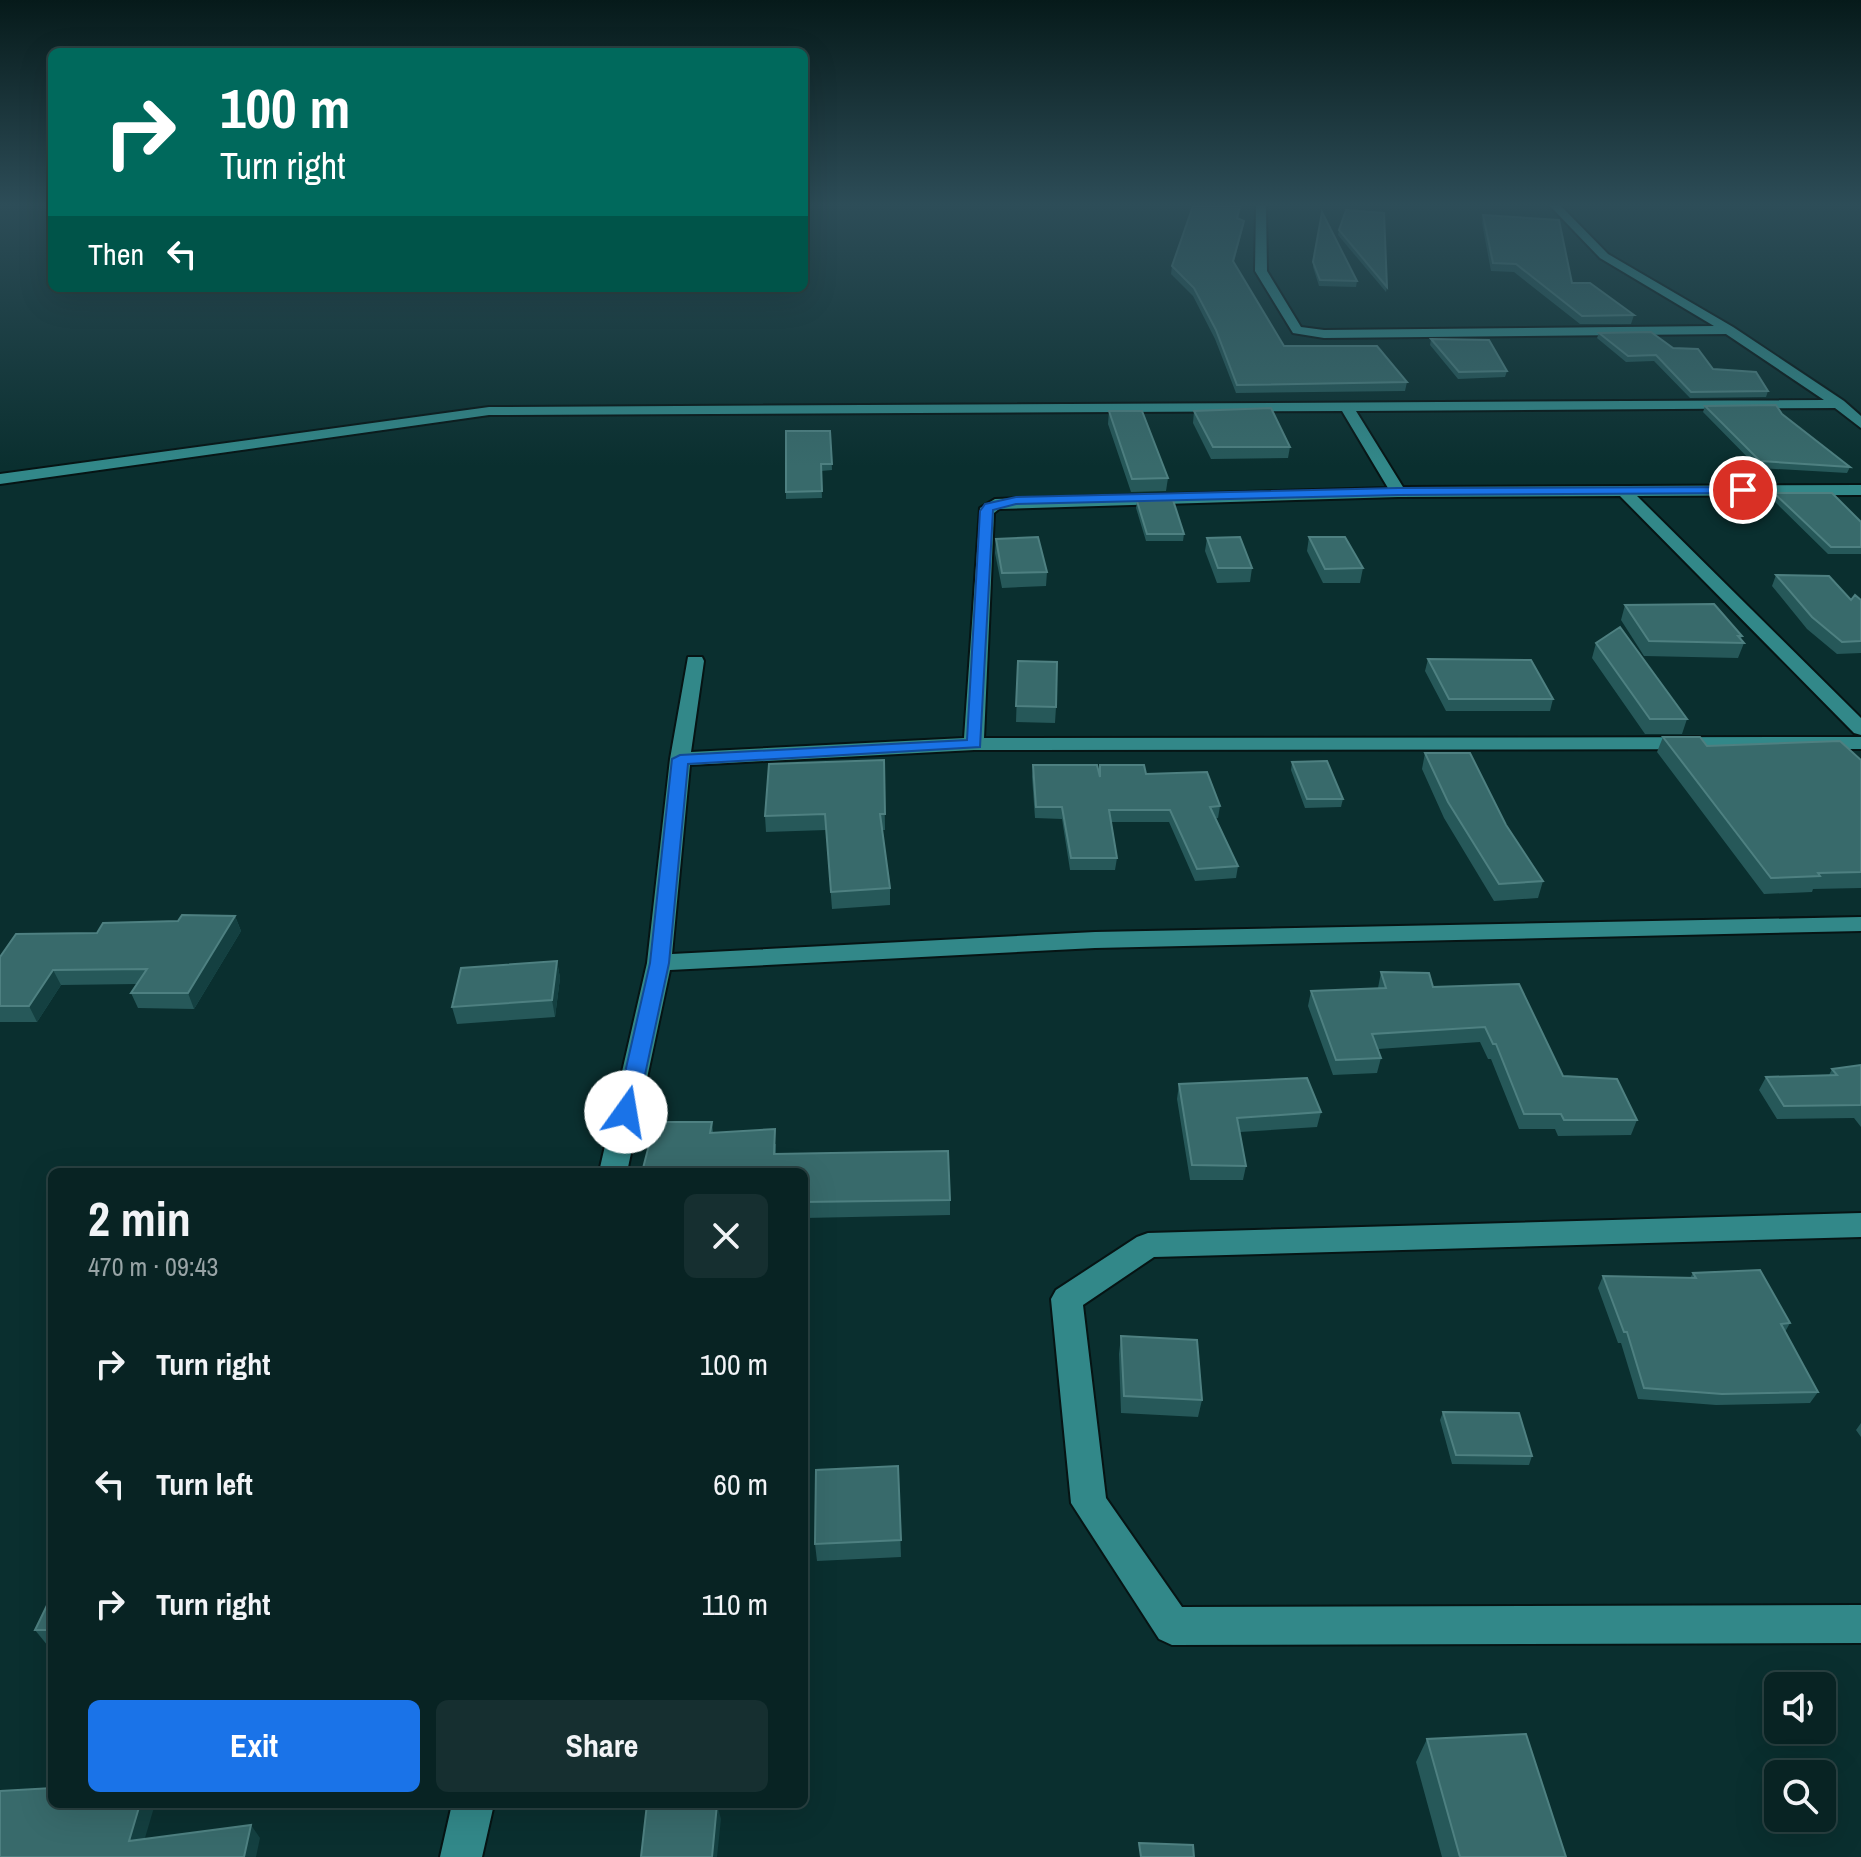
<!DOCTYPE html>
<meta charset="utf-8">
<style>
body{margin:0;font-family:"Archivo Narrow",sans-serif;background:#162f30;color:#f1f3f6;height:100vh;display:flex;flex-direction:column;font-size:30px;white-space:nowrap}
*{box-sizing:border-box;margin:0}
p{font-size:26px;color:#98a4a6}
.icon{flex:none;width:44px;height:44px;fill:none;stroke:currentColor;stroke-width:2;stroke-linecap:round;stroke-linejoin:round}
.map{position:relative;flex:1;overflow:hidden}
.drawer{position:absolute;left:48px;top:1168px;width:760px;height:640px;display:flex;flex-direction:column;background:#082323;border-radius:12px;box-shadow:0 8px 32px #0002,0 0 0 2px #294041}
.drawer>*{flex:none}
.guide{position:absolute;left:48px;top:48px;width:760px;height:244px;border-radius:12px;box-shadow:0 8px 32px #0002,0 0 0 2px #294041;background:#00695c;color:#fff;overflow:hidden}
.buttons{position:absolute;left:1764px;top:1672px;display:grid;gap:16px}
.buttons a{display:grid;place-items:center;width:72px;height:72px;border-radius:12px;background:#082323;box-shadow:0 8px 32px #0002,0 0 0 2px #294041;font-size:40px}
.pin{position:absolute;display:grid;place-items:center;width:68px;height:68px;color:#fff;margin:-34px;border:4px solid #fff;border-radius:50%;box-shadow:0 2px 8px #0007}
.me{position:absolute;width:88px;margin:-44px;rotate:13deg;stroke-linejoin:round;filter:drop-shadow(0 0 6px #0008)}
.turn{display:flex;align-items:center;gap:28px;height:168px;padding:0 40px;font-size:36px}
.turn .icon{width:104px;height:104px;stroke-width:2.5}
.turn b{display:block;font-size:56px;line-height:68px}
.then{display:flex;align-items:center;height:76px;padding:0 40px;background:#0003;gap:16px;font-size:30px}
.round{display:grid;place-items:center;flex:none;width:84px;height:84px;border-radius:12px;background:#162f30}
.headline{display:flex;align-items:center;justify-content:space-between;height:136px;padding:0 40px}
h1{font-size:48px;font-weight:800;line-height:60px}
.button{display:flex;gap:16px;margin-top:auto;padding:16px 40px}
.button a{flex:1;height:92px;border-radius:12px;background:#1a73e8;color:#fff;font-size:32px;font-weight:800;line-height:92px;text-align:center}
.button a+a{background:#162f30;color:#f1f3f6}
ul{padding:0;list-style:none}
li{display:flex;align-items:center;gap:24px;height:120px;padding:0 40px}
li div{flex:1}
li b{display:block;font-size:30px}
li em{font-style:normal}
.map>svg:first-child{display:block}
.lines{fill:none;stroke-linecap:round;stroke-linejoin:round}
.minor-casing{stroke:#061414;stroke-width:4}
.minor{fill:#328889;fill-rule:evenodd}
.wall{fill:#265859}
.shaded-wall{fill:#144041}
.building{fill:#386a6b;stroke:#4e8081;stroke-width:2}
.route{fill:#1a73e8;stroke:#114b97;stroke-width:2}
</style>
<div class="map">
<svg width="1861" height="1857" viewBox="0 0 1861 1857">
<rect width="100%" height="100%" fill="#0a2f2f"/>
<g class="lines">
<g class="minor-casing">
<path id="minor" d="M1256,206H1266L1267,271L1301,327L1324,330L1714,326L1600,258L1550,206H1561L1608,254L1733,327L1844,401L1861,416V428L1835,408L1356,411L1403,487L1861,485V495L1637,496L1861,718V735L1854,733L1620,496L1398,497L999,509L994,513L984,738L1861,737V749L974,750L690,765L672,954L1095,932L1861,917V931L1095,948L670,970L627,1172H599L647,963L670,759L688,657H702L704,661L691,752L964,738L980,508L995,499L1388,488L1342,411L489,415L0,484V474L489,407L1824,400L1726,334L1324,338L1293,333L1255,271Z
M1861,1213V1237L1154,1257L1083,1305L1106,1498L1182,1607L1861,1605V1643L1172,1645L1159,1639L1071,1503L1051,1299L1056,1290L1137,1237L1148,1233Z
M452,1804H494L482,1857H440Z"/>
</g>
<use href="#minor" class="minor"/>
</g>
<path class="wall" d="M1240,209L1238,218L1244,221L1243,228L1234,262L1284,346L1407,382L1405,391L1236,393L1215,339L1193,296L1171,274L1172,266Z
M1322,212L1357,281L1356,287L1319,286L1313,267Z
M1483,215L1572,283L1634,315L1631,324H1580L1514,272L1491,271L1482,223Z
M1339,230L1387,287L1386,292L1338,235Z
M1599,333L1673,348L1713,369L1768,391L1766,397L1690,398L1654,361L1626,362L1597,338Z
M1431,339L1507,371L1505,377L1458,379L1430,345Z
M1705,406L1782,414L1850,467L1847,473L1758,468L1703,412Z
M1109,411L1168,478L1166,491L1131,492L1108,424Z
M1194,411L1290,447L1288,458L1211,459L1193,423Z
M830,431L832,470L821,471L822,498L786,499V492Z
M1774,493L1861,522V554H1828L1772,499Z
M1137,501L1184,534L1183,541H1146L1136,508Z
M1309,537L1363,568L1360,583H1323L1307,551Z
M1207,538L1252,568L1250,582L1217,583L1205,551Z
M996,539L1047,572L1046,586L1002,588L995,553Z
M1776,575L1851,600H1861V653L1837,654L1807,629L1772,586Z
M1625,605L1742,636L1741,639L1744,643L1738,658L1644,656L1621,620Z
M1596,643L1687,719L1682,734H1645L1592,658Z
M1428,659L1553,699L1550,711H1446L1425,671Z
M1018,661L1056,707L1055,723L1016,722Z
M1663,737L1707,746L1861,760V888L1813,889L1812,892L1764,894L1657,752Z
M1425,753L1506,825L1543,881L1538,898L1494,901L1444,818L1422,769Z
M884,760L885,830H882L890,888V905L832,909L826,830L766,832L765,816Z
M1292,762L1343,799L1341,807L1305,808L1291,770Z
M1033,765L1100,776L1146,774L1220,806L1218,818H1216L1238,866L1236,878L1195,881L1169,822H1111L1117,858L1115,870H1070L1062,819L1035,818L1032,777Z
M235,916L241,931L194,1009L138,1008L131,993L137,984L61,985L37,1022H0V957L97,933L178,921Z
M557,961L560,978L555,1017L457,1024L452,1007Z
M1381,972L1433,987L1563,1076L1637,1120L1631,1135L1558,1136L1555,1129H1519L1491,1059H1488L1480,1042L1378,1049L1381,1058L1377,1073L1333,1075L1308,1006L1311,991L1378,988Z
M1861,1065V1127L1854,1118L1777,1119L1759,1090L1766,1077L1829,1075L1832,1069Z
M1179,1084L1321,1112L1317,1127L1240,1132L1246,1166L1243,1180H1190L1177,1099Z
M712,1122L713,1133L776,1144V1154L950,1200V1215L804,1218V1172H642Z
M1693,1273L1790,1323L1785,1332L1818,1392L1810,1403L1716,1405L1638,1399L1621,1343H1618L1598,1288L1603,1276L1690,1278Z
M1121,1336L1202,1400L1198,1417L1121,1413L1119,1354Z
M1443,1412L1532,1456L1529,1465L1452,1464L1440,1420Z
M1861,1423V1437L1856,1430Z
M898,1466L901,1557L817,1561L815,1544Z
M52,1595V1646H48L35,1630Z
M1427,1739L1566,1857H1442L1416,1762Z"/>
<path class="shaded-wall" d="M235,916L241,931L194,1009L188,993Z
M557,961L560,978L555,1017L552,1000Z
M53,970L61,985L37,1022L29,1006Z
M140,1804H155L140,1855L129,1841Z
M717,1804L721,1819L717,1857H712Z
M251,1825L260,1838L256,1857H244Z"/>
<path class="building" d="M1193,206H1240L1237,218L1244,221L1233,261L1284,346H1377L1407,382L1237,385L1216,330L1194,288L1172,266Z
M1346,210L1384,213L1387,287L1339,230Z
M1322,212L1357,281L1320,280L1313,262Z
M1483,215L1559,220L1572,283H1590L1634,315L1582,316L1516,264L1493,263Z
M1651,332L1673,348L1698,349L1713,369L1756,372L1768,391L1691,392L1656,355L1628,356L1599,333Z
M1431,339L1489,340L1507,371L1459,372Z
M1776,405L1782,414L1850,467L1760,461L1705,406Z
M1271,408L1290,447H1213L1194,411Z
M1109,411H1142L1168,478L1132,479Z
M786,431H830L832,464H821L822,491L786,492Z
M1774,493H1832L1861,522V547H1831Z
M1173,500L1184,534H1147L1137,501Z
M1038,537L1047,572L1002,573L996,539Z
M1240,537L1252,568H1218L1207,538Z
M1309,537H1345L1363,568L1325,569Z
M1776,575L1829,576L1851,600L1855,595L1861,600V641L1842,642L1812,617Z
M1714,604L1742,636H1738L1744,643L1649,641L1625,605Z
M1620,627L1687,719H1650L1596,643Z
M1428,659L1531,660L1553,699H1449Z
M1018,661L1057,662L1056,707L1016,706Z
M1663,737H1700L1707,746L1840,741L1861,760V872L1818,873L1820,876L1771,878Z
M1425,753H1470L1506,825L1543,881L1499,884L1448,802Z
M884,760L885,814H880L890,888L831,892L825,814L765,816L769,764Z
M1327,761L1343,799H1307L1292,762Z
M1033,765H1097L1100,777V765H1144L1146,774L1207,772L1220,806L1210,807L1238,866L1197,869L1170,810H1109L1117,858H1071L1062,807H1036Z
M182,915L235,916L188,993H131L147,969L53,970L29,1006H0V957L16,934L97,933L103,923L178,921Z
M557,961L552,1000L452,1007L461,968Z
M1381,972L1429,973L1433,987L1519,984L1563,1076L1617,1079L1637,1120H1564L1561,1114H1524L1496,1044H1493L1485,1027L1372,1034L1381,1058L1336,1060L1311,991L1386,988Z
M1861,1065V1105L1784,1106L1766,1077L1837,1075L1832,1069Z
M1307,1078L1321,1112L1237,1118L1246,1166L1192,1165L1179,1084Z
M655,1122H712L710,1133L775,1129L774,1154L948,1151L950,1200L804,1202V1172H642Z
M1760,1270L1790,1323L1781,1324L1818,1392L1722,1394L1644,1388L1627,1332H1624L1603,1276L1696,1278L1693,1273Z
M1121,1336L1197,1340L1202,1400L1124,1396Z
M1443,1412L1519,1413L1532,1456L1456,1455Z
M898,1466L901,1540L815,1544L816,1470Z
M52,1595V1630H35Z
M1526,1734L1566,1857H1460L1427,1739Z
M52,1788V1804H140L129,1841L251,1825L244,1857H0V1791Z
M647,1804H717L712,1857H641Z
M1139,1843L1193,1845L1194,1857H1141Z"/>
<linearGradient id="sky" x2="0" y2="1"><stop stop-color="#061a1a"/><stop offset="0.44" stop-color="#2d4d58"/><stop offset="1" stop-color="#2d4d58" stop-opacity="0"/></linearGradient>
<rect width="1861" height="466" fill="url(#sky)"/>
<path class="route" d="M1743,487L1748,490L1747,493L1398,495L1016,504L993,510L980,747L688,764L669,963L637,1112L626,1120L616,1112L650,963L672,759L680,755L967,740L980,511L985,504L1016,497L1398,488Z"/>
</svg>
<div class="buttons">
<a><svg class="icon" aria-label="sound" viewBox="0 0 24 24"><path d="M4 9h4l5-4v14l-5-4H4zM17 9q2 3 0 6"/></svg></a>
<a><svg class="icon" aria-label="search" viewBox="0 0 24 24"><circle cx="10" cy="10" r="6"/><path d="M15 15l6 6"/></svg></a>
</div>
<div class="pin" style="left:1743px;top:490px;background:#d93025"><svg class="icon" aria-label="arrive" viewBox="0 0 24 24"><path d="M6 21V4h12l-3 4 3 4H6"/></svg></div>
<svg class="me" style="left:626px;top:1112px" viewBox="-20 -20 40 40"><circle r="19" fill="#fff"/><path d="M0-13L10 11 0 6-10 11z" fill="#1a73e8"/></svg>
<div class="guide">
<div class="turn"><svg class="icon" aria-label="right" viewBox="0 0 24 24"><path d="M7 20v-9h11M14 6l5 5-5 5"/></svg><div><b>100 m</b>Turn right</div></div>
<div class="then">Then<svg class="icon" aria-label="left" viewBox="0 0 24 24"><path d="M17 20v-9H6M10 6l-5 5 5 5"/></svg></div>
</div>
<section class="drawer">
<div class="headline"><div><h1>2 min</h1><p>470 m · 09:43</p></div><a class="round"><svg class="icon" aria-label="close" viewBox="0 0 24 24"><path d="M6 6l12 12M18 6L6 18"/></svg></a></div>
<ul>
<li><svg class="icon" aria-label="right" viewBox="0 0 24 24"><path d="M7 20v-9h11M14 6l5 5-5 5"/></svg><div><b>Turn right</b></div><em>100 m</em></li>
<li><svg class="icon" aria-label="left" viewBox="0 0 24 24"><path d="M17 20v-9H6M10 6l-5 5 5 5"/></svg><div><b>Turn left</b></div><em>60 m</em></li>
<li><svg class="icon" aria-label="right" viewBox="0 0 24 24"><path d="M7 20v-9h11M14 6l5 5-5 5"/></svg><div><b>Turn right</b></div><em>110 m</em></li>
</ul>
<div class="button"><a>Exit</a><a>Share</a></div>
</section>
</div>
